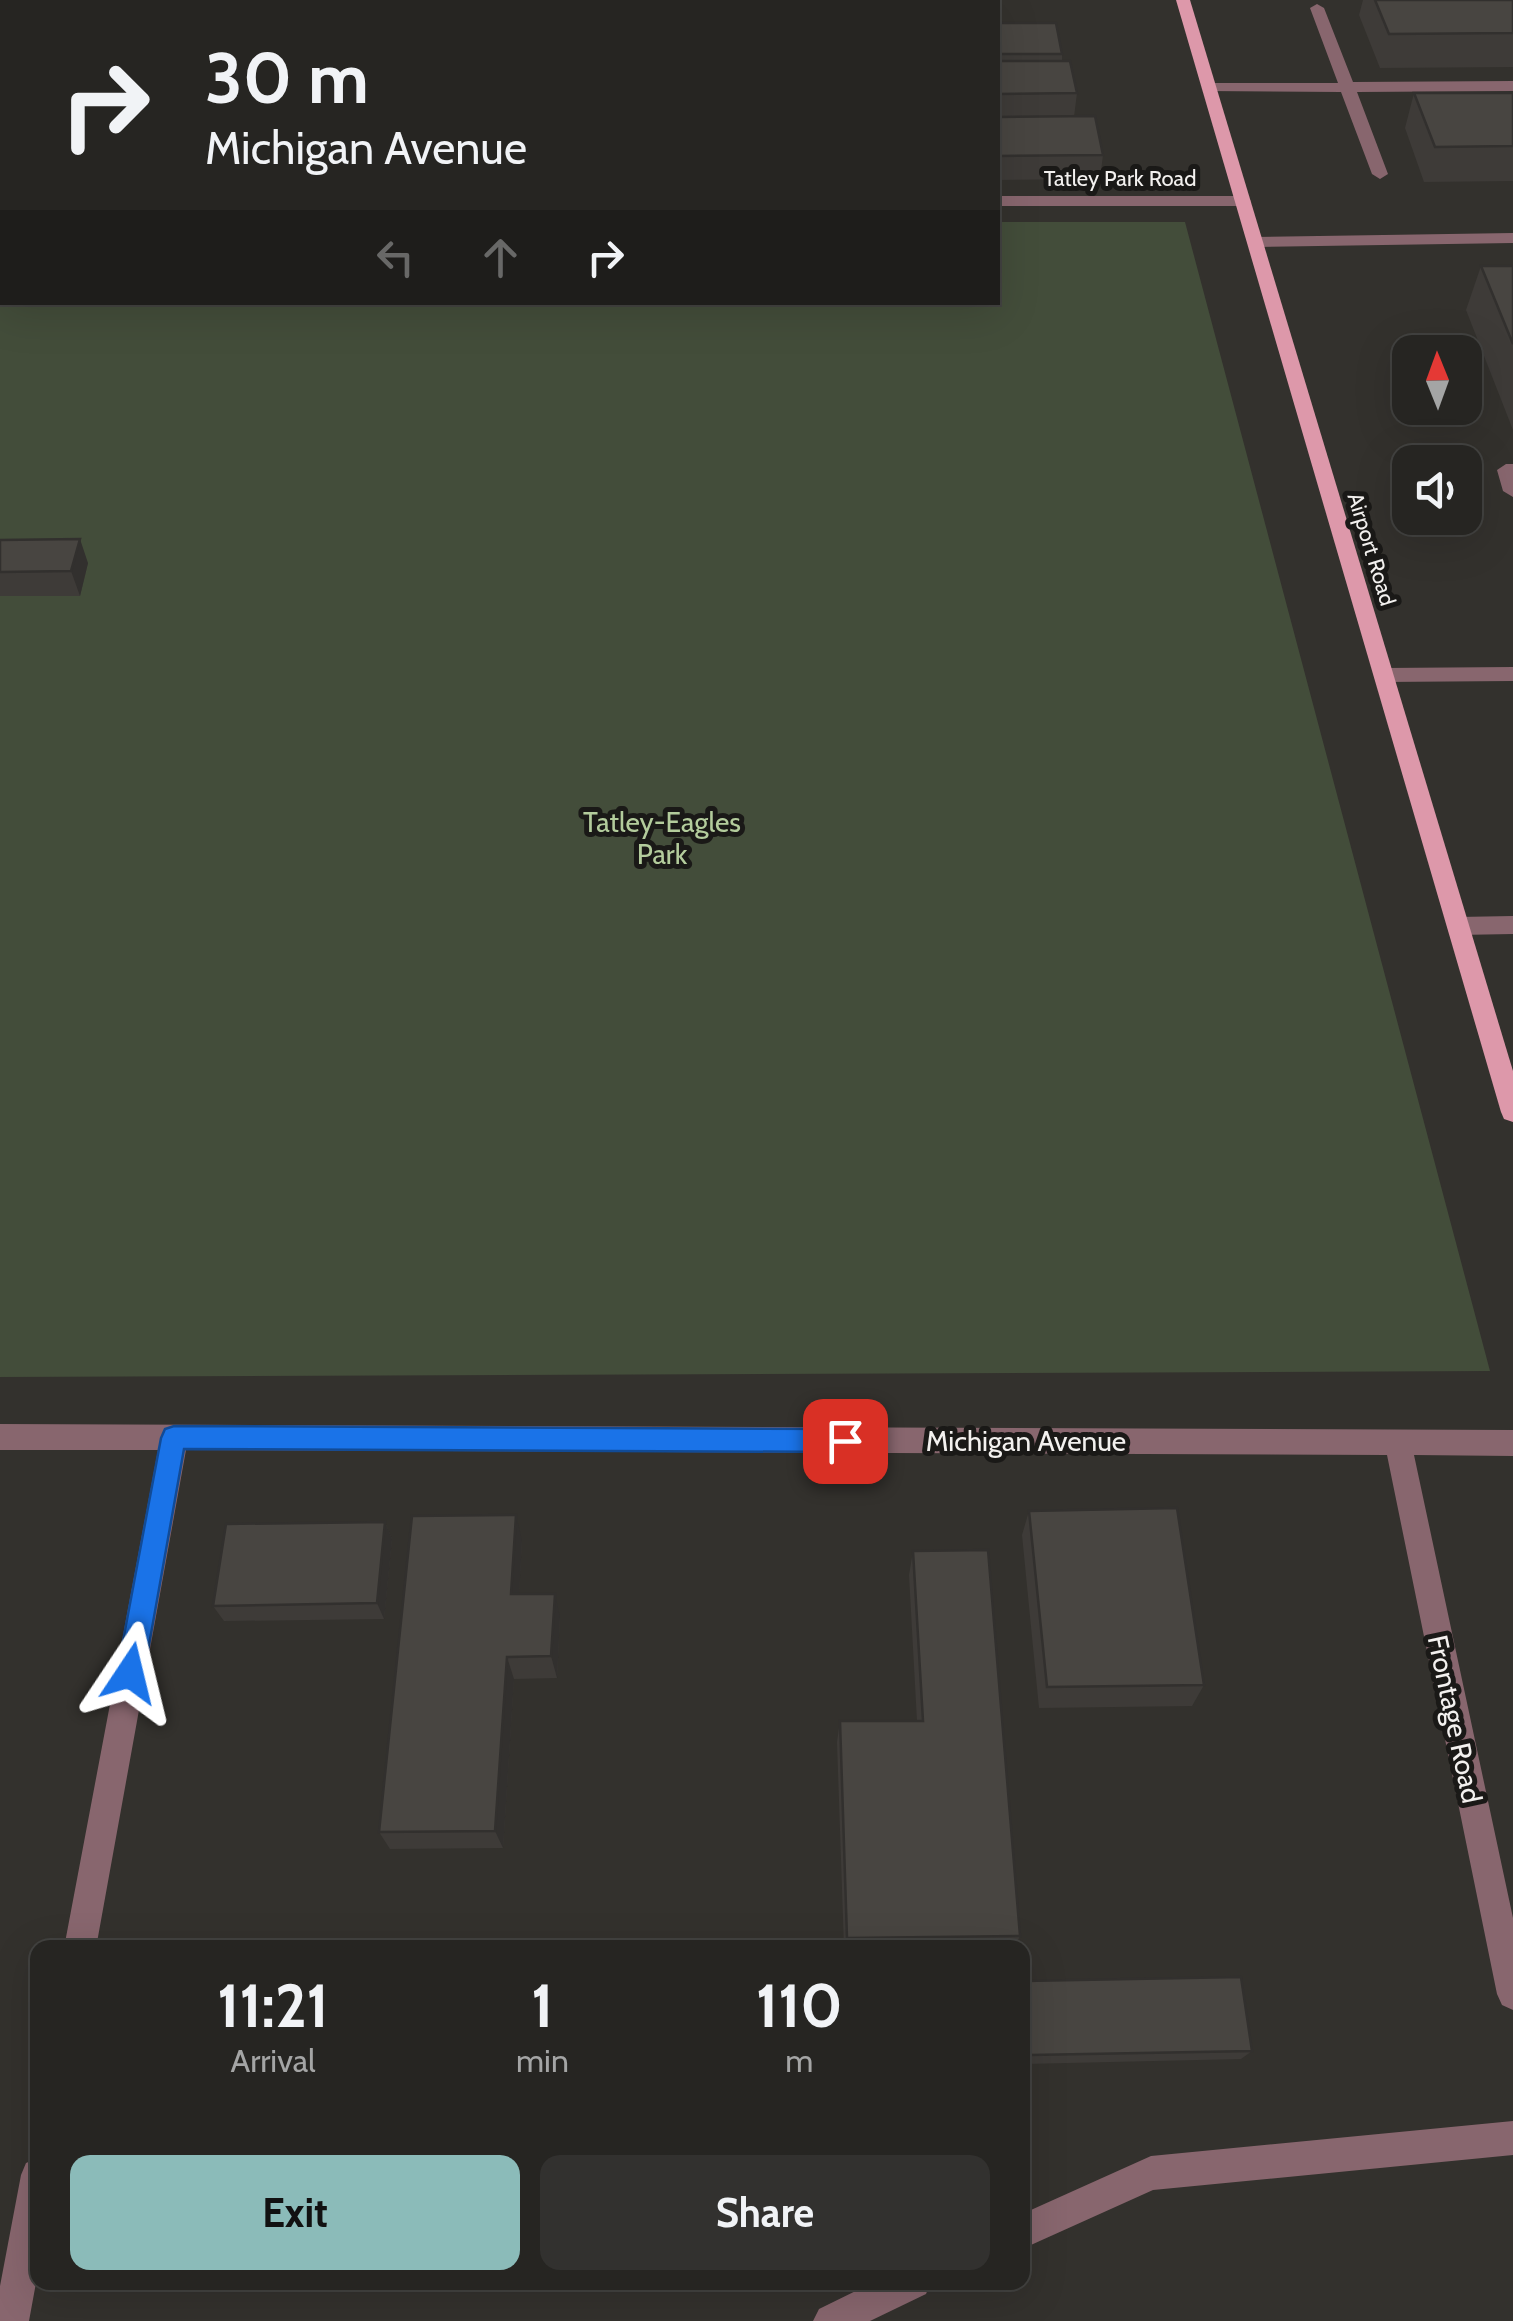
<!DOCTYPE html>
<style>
body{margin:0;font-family:Cabin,sans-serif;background:#32312f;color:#f1f3f6;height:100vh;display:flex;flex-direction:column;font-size:38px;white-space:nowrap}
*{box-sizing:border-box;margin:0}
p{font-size:32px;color:#a4a5a5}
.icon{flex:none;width:55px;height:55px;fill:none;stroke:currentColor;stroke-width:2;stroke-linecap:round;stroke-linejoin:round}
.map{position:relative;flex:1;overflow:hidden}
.panel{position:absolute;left:30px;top:1940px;width:1000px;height:350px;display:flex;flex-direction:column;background:#262522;border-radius:20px;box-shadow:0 10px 40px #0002,0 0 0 2px #424240}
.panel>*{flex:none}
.banner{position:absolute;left:0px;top:0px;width:1000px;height:305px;box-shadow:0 10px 40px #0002,0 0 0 2px #424240;background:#262522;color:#f1f3f6;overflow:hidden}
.needle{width:65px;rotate:359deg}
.controls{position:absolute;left:1392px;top:335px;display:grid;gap:20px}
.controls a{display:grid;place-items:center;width:90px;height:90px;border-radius:20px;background:#262522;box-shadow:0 10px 40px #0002,0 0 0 2px #424240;font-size:50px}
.pin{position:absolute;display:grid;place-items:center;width:85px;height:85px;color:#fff;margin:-42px;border-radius:20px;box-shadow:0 5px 15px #0006}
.me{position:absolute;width:110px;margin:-55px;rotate:10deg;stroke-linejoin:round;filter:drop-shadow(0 0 8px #0008)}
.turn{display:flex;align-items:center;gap:35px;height:210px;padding:0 40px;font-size:45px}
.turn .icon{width:130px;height:130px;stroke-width:2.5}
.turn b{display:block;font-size:70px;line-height:85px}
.lanes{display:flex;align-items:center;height:95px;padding:0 40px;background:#0003;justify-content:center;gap:50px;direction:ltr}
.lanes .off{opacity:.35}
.eta{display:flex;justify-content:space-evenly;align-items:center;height:170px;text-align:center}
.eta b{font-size:60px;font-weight:700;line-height:70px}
.button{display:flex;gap:20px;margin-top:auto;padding:20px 40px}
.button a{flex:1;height:115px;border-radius:20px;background:#8bbbb9;color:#111;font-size:40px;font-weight:700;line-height:115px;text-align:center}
.button a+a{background:#32312f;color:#f1f3f6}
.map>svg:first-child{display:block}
.green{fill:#434d3a}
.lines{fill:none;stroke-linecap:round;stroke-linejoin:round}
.minor{fill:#88666e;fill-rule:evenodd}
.major{fill:#dd98aa;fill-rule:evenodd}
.wall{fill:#3e3b38}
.shaded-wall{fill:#32302e}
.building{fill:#484541;stroke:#32302e;stroke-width:2.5}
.route{fill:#1a73e8;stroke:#114b97;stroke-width:2.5}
.labels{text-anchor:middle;stroke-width:10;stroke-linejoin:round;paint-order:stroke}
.far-street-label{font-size:22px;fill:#f3f1ef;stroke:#1a1917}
.park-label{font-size:28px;fill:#b3cc9c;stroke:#1a1917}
.street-label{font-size:28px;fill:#f3f1ef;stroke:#1a1917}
</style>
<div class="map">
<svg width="1513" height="2321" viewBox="0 0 1513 2321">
<rect width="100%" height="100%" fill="#33312d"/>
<path class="green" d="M0,99L2,302H998V222H1185L1490,1371L0,1377Z"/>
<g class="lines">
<path class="minor" d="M432,0H446V2H432Z
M1317,4L1324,8L1353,82L1513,81V91L1357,92L1388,174L1380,179L1372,174L1341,92L1206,91V85L1211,83H1338L1310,8Z
M998,196H1243L1251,201L1243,206H998Z
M1513,233V243L1255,247L1247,242L1255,237Z
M1506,464H1513V497L1503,491L1497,470Z
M1513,667V681L1384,682L1374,675L1384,668Z
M1513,916V934L1458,935L1447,926L1458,917Z
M0,1424L1513,1430V1456L1414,1455L1513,1918V2010L1502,2005L1497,1994L1387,1455L186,1450L96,1948H64L158,1450H0Z
M1513,2121V2155L1153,2190L1022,2249V2214L1151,2156Z
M38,2158V2272L29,2321H0V2286L21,2175L26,2163Z
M874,2282H931L926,2294L870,2321H813L819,2309Z"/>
<path class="major" d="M1176,0H1190L1513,1071V1122L1504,1119L1501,1112Z"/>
</g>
<path class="wall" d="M87,0H131L130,2H88Z
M139,0H200L199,2H140Z
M317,0H372L371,2H317Z
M701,0H724V2H701Z
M1363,0H1513V67L1380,68L1359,15Z
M998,23L1062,54V61L1077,93L1074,117L1103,155L1100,179L998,180Z
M1414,93H1513V181L1424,182L1405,128Z
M1481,266H1513V430L1466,310Z
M0,540L88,563L80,596H0Z
M1029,1511L1204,1685L1192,1706L1039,1708L1022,1535Z
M385,1522L392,1539L384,1619L224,1621L213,1606Z
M522,1540L519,1594L560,1617L557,1678L514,1679L503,1848L390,1849L379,1832Z
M913,1551L1020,1936L1014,1948H844L837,1742L840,1721H917L909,1575Z
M1024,1981L1252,2051L1241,2059L1025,2064L1022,2033V1984Z"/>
<path class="shaded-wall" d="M80,539L88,563L80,596L71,571Z
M516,1515L522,1540L518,1617L511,1594Z
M385,1522L392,1539L384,1619L377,1603Z
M555,1594L560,1617L557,1678L551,1656Z
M507,1657L514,1679L503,1848L495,1831Z"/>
<path class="building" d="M479,0H540V2H478Z
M1375,0H1513V33L1389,34Z
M998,23H1056L1062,54H998Z
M998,61H1070L1077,93L998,94Z
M1414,93H1513V146L1435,147Z
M1095,116L1103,155L998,156V117Z
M1481,266H1513V344Z
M80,539L71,571L0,572V540Z
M1177,1508L1204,1685L1047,1687L1029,1511Z
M516,1515L511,1594H555L551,1656L507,1657L495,1831L379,1832L412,1516Z
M385,1522L377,1603L213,1606L226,1524Z
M988,1550L1020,1936L847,1938L840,1721H923L913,1551Z
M1241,1977L1252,2051L1031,2055L1024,1981Z"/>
<path class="route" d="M174,1426L845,1429L854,1433L857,1441L854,1449L845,1452L184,1449L144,1673L140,1682L130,1686L121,1682L117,1673L161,1438L165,1429Z"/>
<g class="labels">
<g class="far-street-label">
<text x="1120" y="186">Tatley Park Road</text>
<text transform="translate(1372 549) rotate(73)" y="8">Airport Road</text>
</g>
<g class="park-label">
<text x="662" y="832">Tatley-Eagles<tspan x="662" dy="32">Park</tspan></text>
</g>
<g class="street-label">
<text x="1026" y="1451">Michigan Avenue</text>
<text transform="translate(1455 1719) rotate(78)" y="10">Frontage Road</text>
</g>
</g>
</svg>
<div class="controls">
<a><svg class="needle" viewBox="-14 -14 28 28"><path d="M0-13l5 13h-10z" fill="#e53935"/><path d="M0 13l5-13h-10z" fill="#a4a5a5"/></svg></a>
<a><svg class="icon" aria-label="sound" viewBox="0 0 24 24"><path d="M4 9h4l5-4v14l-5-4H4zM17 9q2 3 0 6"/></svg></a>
</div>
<div class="pin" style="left:845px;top:1441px;background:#d93025"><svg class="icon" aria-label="arrive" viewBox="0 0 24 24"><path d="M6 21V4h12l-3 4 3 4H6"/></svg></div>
<svg class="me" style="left:130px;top:1673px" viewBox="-20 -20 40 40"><path d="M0-17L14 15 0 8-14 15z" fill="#1a73e8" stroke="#fff" stroke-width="4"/></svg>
<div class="banner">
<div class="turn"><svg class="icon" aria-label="right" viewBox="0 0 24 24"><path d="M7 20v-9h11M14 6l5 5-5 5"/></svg><div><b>30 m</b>Michigan Avenue</div></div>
<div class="lanes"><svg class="icon off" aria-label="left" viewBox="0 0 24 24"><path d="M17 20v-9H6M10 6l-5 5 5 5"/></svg><svg class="icon off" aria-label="ahead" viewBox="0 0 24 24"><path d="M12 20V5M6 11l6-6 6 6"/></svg><svg class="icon" aria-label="right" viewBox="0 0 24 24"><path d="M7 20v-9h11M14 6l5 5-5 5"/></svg></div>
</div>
<section class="panel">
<div class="eta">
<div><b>11:21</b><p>Arrival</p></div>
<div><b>1</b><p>min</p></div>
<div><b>110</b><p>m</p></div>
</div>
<div class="button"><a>Exit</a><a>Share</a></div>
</section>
</div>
